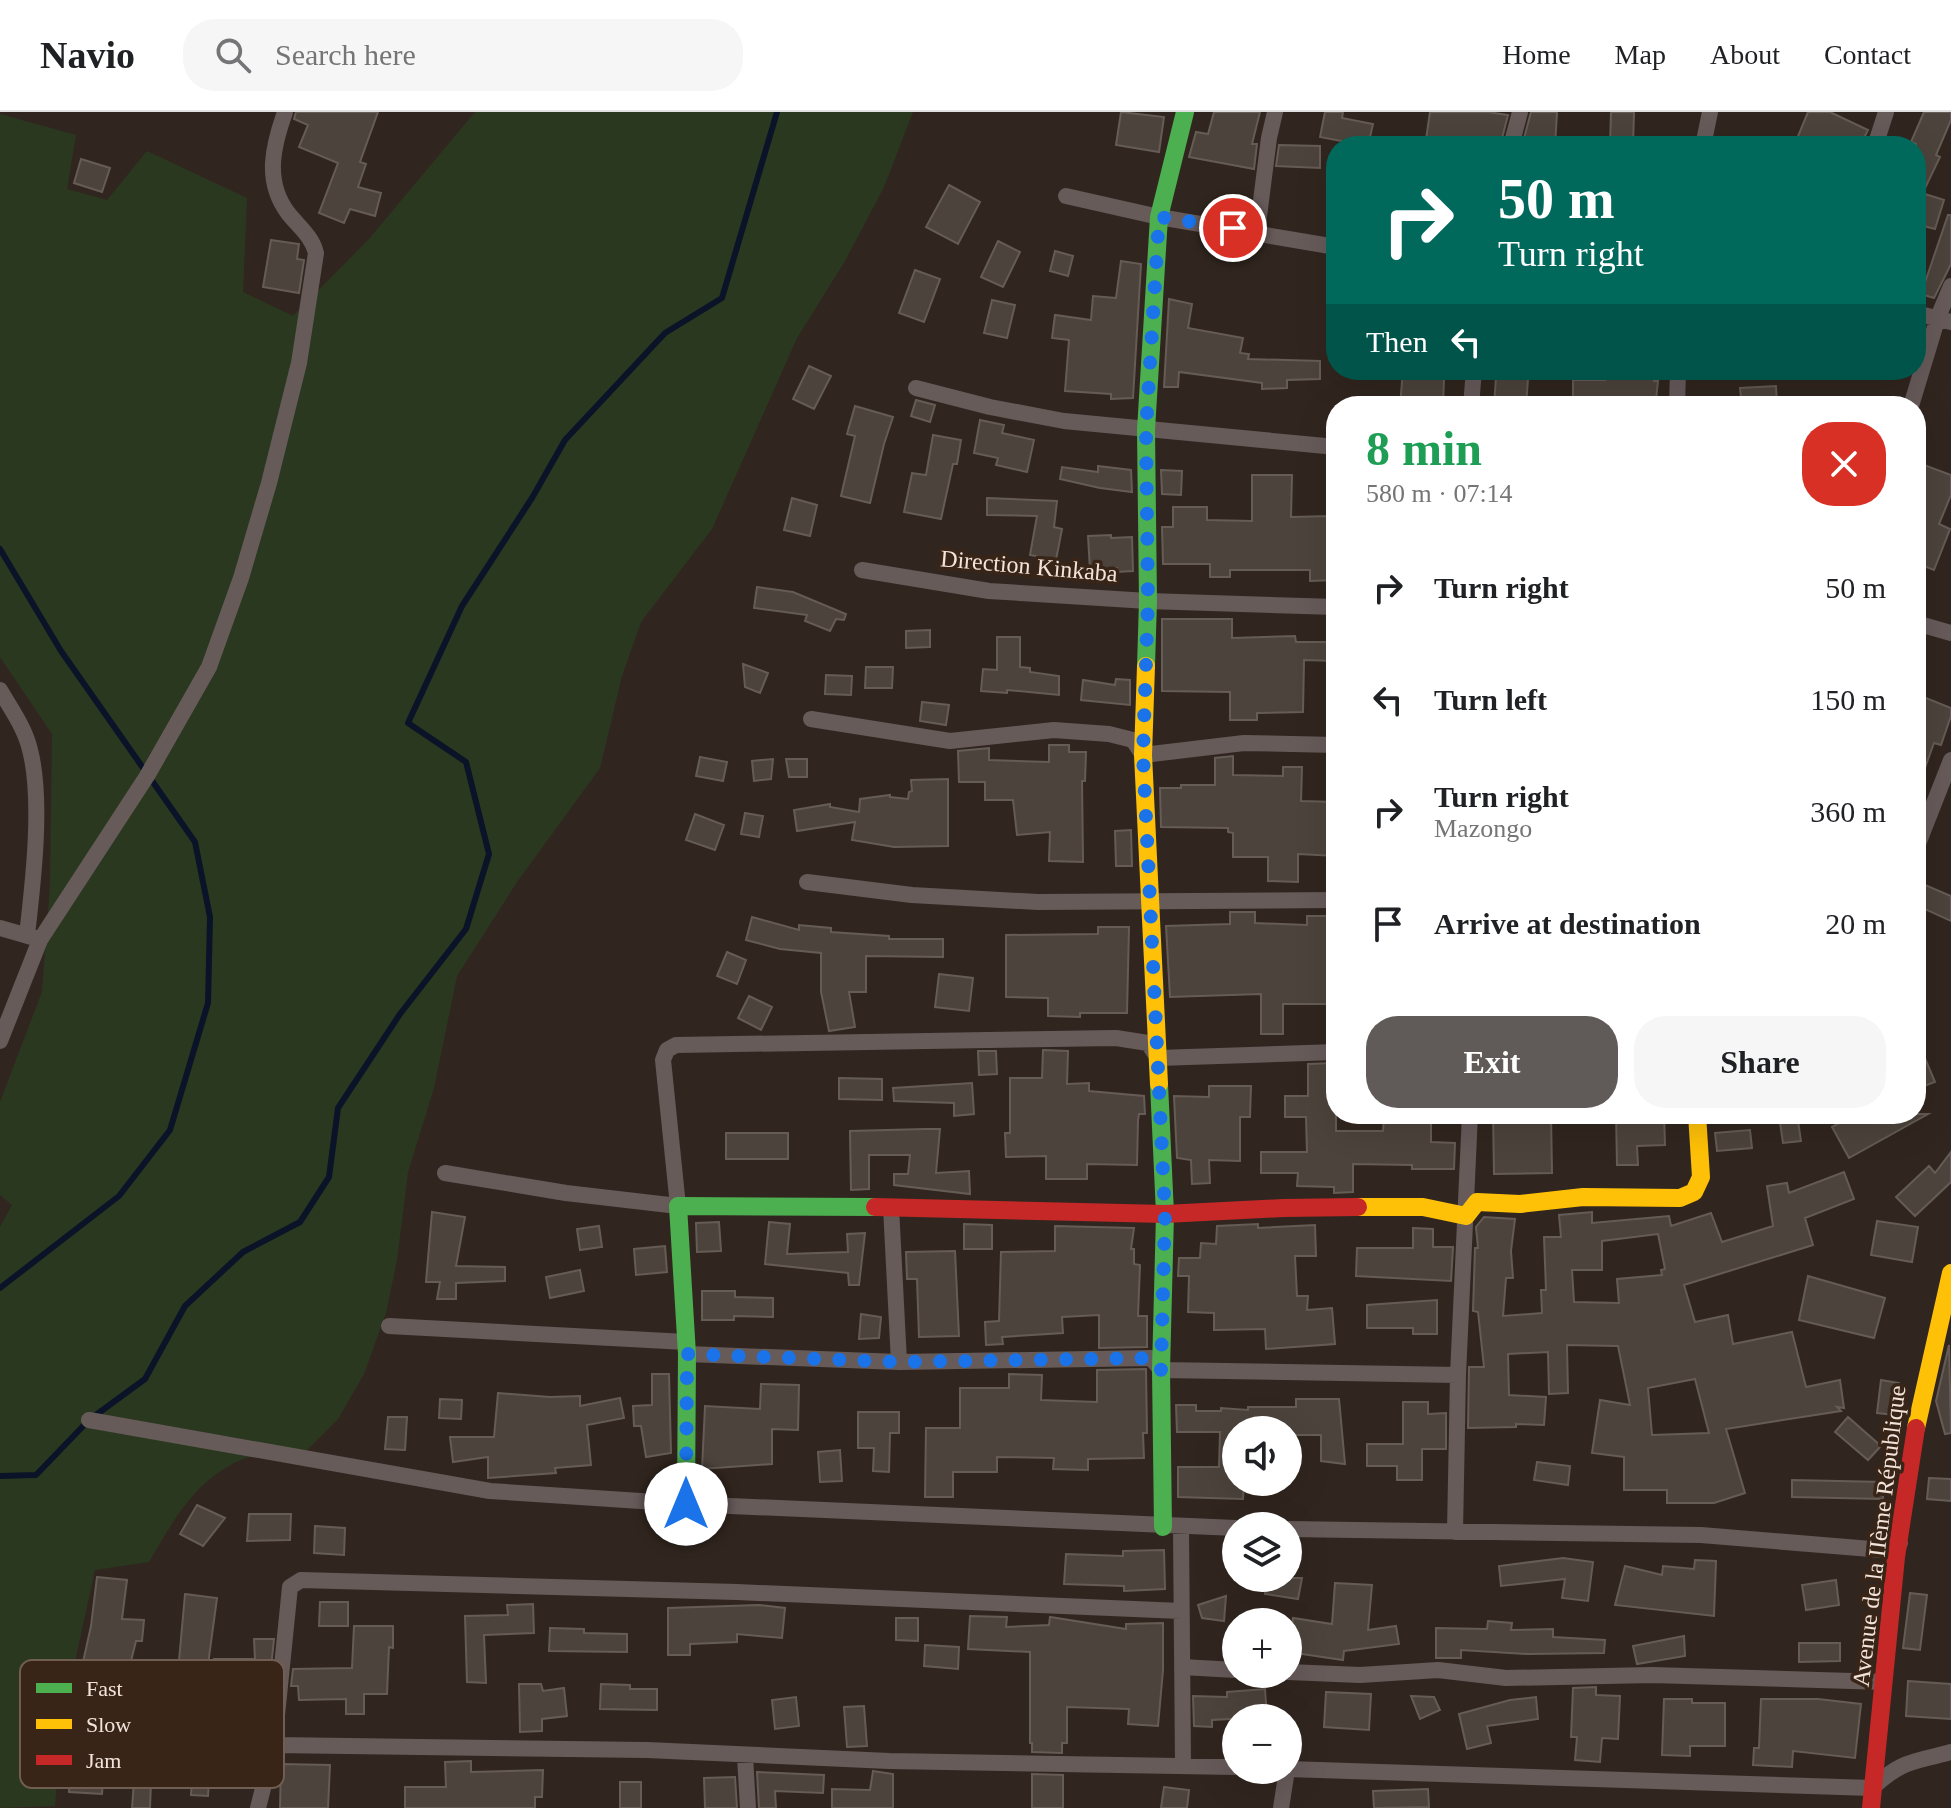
<!DOCTYPE html>
<meta charset="utf-8">
<style>
body{margin:0;font-family:"Times New Roman",serif;background:#f6f6f6;color:#202124;height:100vh;display:flex;flex-direction:column;font-size:30px;white-space:nowrap}
*{box-sizing:border-box;margin:0}
p{font-size:26px;color:#757577}
.icon{flex:none;width:44px;height:44px;fill:none;stroke:currentColor;stroke-width:2;stroke-linecap:round;stroke-linejoin:round}
.map{position:relative;flex:1;overflow:hidden}
.drawer{position:absolute;left:1326px;top:284px;width:600px;height:728px;display:flex;flex-direction:column;background:#fff;border-radius:32px;box-shadow:0 8px 32px #0002}
.drawer>*{flex:none}
.top-card{position:absolute;left:1326px;top:24px;width:600px;height:244px;border-radius:32px;box-shadow:0 8px 32px #0002;background:#00695c;color:#fff;overflow:hidden}
.tools{position:absolute;left:1222px;top:1304px;display:grid;gap:16px}
.tools a{display:grid;place-items:center;width:80px;height:80px;border-radius:50%;background:#fff;box-shadow:0 8px 32px #0002;font-size:40px}
.pin{position:absolute;display:grid;place-items:center;width:68px;height:68px;color:#fff;margin:-34px;border:4px solid #fff;border-radius:50%;box-shadow:0 2px 8px #0007}
.me{position:absolute;width:88px;margin:-44px;rotate:0deg;stroke-linejoin:round;filter:drop-shadow(0 0 6px #0008)}
.turn{display:flex;align-items:center;gap:28px;height:168px;padding:0 40px;font-size:36px}
.turn .icon{width:104px;height:104px;stroke-width:2.5}
.turn b{display:block;font-size:56px;line-height:68px}
.then{display:flex;align-items:center;height:76px;padding:0 40px;background:#0003;gap:16px;font-size:30px}
.round{display:grid;place-items:center;flex:none;width:84px;height:84px;border-radius:32px;background:#f6f6f6}
.overview{display:flex;align-items:center;justify-content:space-between;height:136px;padding:0 40px}
h1{font-size:48px;font-weight:700;line-height:60px;color:#1e9e55}
.primary-button{display:flex;gap:16px;margin-top:auto;padding:16px 40px}
.primary-button a{flex:1;height:92px;border-radius:32px;background:#605b59;color:#fff;font-size:32px;font-weight:700;line-height:92px;text-align:center}
.primary-button a+a{background:#f6f6f6;color:#202124}
ul{padding:0;list-style:none}
li{display:flex;align-items:center;gap:24px;height:112px;padding:0 40px}
li div{flex:1}
li b{display:block;font-size:30px}
li em{font-style:normal}
header{display:flex;align-items:center;gap:48px;box-sizing:border-box;height:112px;padding:0 40px;background:#fff;border-bottom:2px solid #e0e0e0}
header strong{font-size:38px}
nav{display:flex;gap:44px;margin-inline-start:auto;font-size:28px}
.search{width:560px;height:72px;background:#f6f6f6;display:flex;align-items:center;gap:20px;box-sizing:border-box;padding:0 28px;border-radius:32px;color:#757577;font-size:30px}
.map>svg:first-child{display:block}
.garden{fill:#2b3820}
.lines{fill:none;stroke-linecap:round;stroke-linejoin:round}
.stream{stroke:#0a1328;stroke-width:6}
.building{fill:#4c433c;stroke:#655c55;stroke-width:2;fill-rule:evenodd}
.street{stroke:#675b5a;stroke-width:16}
.fast{stroke:#4caf50;stroke-width:18}
.slow{stroke:#ffc107;stroke-width:18}
.jam{stroke:#c62828;stroke-width:18}
.route{stroke:#1a73e8;stroke-width:14;stroke-dasharray:0 25.2}
.labels{text-anchor:middle;stroke-width:7;stroke-linejoin:round;paint-order:stroke}
.street-label{font-size:24px;fill:#f2e4db;stroke:#392517}
.key{fill:#392517;stroke:#705e52;stroke-width:2}
.key-label{font-size:22px;fill:#f2e4db}
</style>
<header>
<strong>Navio</strong>
<div class="search"><svg class="icon" aria-label="search" viewBox="0 0 24 24"><circle cx="10" cy="10" r="6"/><path d="M15 15l6 6"/></svg>Search here</div>
<nav><a>Home</a><a>Map</a><a>About</a><a>Contact</a></nav>
</header>
<div class="map">
<svg width="1951" height="1696" viewBox="0 0 1951 1696">
<rect width="100%" height="100%" fill="#31261f"/>
<path class="garden" d="M475,0H913L884,75L845,149L797,226L712,417L641,510L622,564L600,656L517,770L457,864L434,976L408,1060L397,1148L386,1201L364,1262L338,1307L302,1343C289,1342 271,1338 258,1342C201,1358 177,1402 149,1450L95,1458L62,1609L55,1694L0,1696V1115L12,1093L0,1083V990L42,880L50,773L52,622L0,545V2L76,23L67,77L107,88L147,39L247,86L243,180L293,204L368,128Z"/>
<g class="lines">
<path class="stream" d="M0,437L61,539L195,730L210,805L208,891L170,1018L119,1084L0,1176
M0,1364L36,1363L89,1308L145,1267L185,1194L243,1140L300,1110L329,1065L338,996L400,902L466,817L489,742L466,650L408,611L462,494L532,386L565,328L665,221L722,186L777,0"/>
</g>
<path class="building" d="M296,0H378L360,50L366,52L358,75L381,81L375,104L350,97L344,111L319,101L338,51L299,35L308,13L294,7Z
M1121,0L1164,5L1159,40L1116,33Z
M1214,0H1260L1252,32H1257L1254,57L1189,45L1196,20L1208,22Z
M1325,0H1343L1342,6L1373,12L1368,34L1320,25Z
M1430,0H1488L1508,3L1500,34H1425Z
M1531,0H1557L1555,34H1522Z
M1611,0H1634L1633,34H1610Z
M1808,0H1830L1868,18L1860,34H1794Z
M1924,0H1951V8L1936,43L1940,45L1916,95V32L1911,30Z
M1279,33L1320,34V56L1276,54Z
M81,47L110,56L102,80L74,71Z
M949,73L980,90L958,132L926,115Z
M1925,82L1944,88L1935,117L1916,112Z
M1948,103H1951V152L1934,186L1921,182Z
M271,128L299,132L297,147L304,148L299,181L263,175Z
M998,129L1020,140L1003,175L981,165Z
M1055,139L1073,144L1068,164L1050,159Z
M1121,149L1141,152L1133,286L1111,287V282L1065,279L1069,228L1052,226L1055,203L1091,208L1093,184L1116,186Z
M915,158L940,167L924,210L899,201Z
M1169,187L1192,192L1188,216L1243,226L1240,241L1249,242L1248,247L1320,249V267L1287,268V276L1262,277V271L1179,260L1178,275H1164Z
M992,188L1015,193L1007,226L984,221Z
M809,254L831,264L814,297L793,287Z
M1403,258H1432L1431,267H1444L1443,294H1400Z
M1605,258H1654V269H1658L1656,288L1632,285V294H1573V268H1605Z
M1496,265L1528,267L1526,294H1494Z
M1776,274L1777,294H1742L1740,276Z
M916,288L935,293L930,310L911,304Z
M855,294L893,305L884,332L870,391L841,384L855,324L847,322Z
M980,308L1004,313L1002,321L1034,328L1027,360L996,353L998,346L974,341Z
M933,323L961,328L957,352H953L941,407L904,400L912,361L926,363Z
M1916,350L1951,363V383L1939,412L1950,417L1934,458L1916,451Z
M1098,354L1131,358L1132,380L1100,376L1060,367L1062,355L1098,360Z
M1161,358L1182,359L1181,383L1162,382Z
M1252,363H1292L1291,405L1331,404L1332,419H1336V468L1310,469V458H1230V465H1210V452H1163L1162,415H1173V395H1207V408L1252,409Z
M792,386L817,393L810,424L784,418Z
M987,386L1057,389L1054,415L1062,417L1056,448L1030,443L1037,404L987,403Z
M1111,423V426L1132,425L1133,459L1117,460V456L1090,458L1088,424Z
M757,475L793,480L846,502L844,508L836,507L830,519L805,509L807,503L754,496Z
M1162,507H1232V526L1295,524L1296,530H1336V549L1304,548L1303,600L1257,601V608H1230V580L1162,579Z
M930,518V535L906,536V519Z
M997,525H1020V555L1030,556V560L1059,564V583L1007,578V581L981,579L983,557L997,558Z
M743,552L768,561L760,581L745,575Z
M866,555H893L892,576H865Z
M826,563L852,564L851,583L825,582Z
M1116,567L1130,568V593L1081,588L1083,568L1115,573Z
M1916,582L1951,596V604L1941,633L1934,631L1918,675Z
M922,590L949,593L946,613L920,609Z
M1049,633H1069V640H1086L1085,669H1082L1083,750L1049,749L1050,720L1017,723L1013,688H985V670H959L958,639L989,636V648L1049,650Z
M1233,644V663L1283,664V655H1302L1301,689L1336,690V744L1298,742V770L1268,769V745H1233V721L1228,720V716L1161,715L1160,676H1181V673H1215V646Z
M700,645L727,650L723,669L696,664Z
M773,647L771,667L754,669L752,649Z
M786,647H807V665H789Z
M948,667V734L894,735L852,728L855,710L797,719L794,698L830,692V695L859,700L860,687L890,683V685L908,687L909,680L912,679L911,668Z
M745,701L763,704L759,725L741,722Z
M695,702L724,713L715,738L686,728Z
M1131,718L1132,754H1116L1115,719Z
M1925,773L1951,784V809L1916,793Z
M1230,800H1255V811L1307,813V804H1334L1332,892H1283V922H1261V882L1170,885L1166,814L1230,812Z
M752,805L799,818V813L831,816V820L889,824V827H943V845L866,844V880H849L855,915L829,919L821,880V841L780,837L746,828Z
M1098,815H1129L1127,901H1080V905L1048,904V886L1006,885V823L1098,822Z
M727,840L746,848L737,872L717,864Z
M939,862L973,866L969,899L935,895Z
M749,884L772,895L761,918L738,906Z
M1916,925L1935,970L1916,977Z
M1043,938L1068,939L1067,972L1089,971V979L1144,984L1145,1002H1139L1138,1008L1137,1053L1087,1052V1067H1046V1044L1006,1045L1005,1021H1010V966H1042Z
M978,939H996L997,962L979,963Z
M1333,951L1332,979L1336,980V1019H1383L1384,1005L1431,1002V1030L1455,1031L1454,1057H1412V1053L1353,1052V1080L1334,1081V1075L1297,1074L1298,1061H1261V1040H1307L1306,1005H1285V984H1308V952Z
M839,966L882,967V988L839,987Z
M972,971L974,1002L954,1004V991L894,989L893,976Z
M1209,974H1251L1250,1005H1240V1049L1209,1048L1210,1071L1192,1072L1191,1048L1177,1046L1174,984L1209,985Z
M1493,1002H1551L1552,1061L1494,1062Z
M1616,1002H1664L1665,1033L1637,1034L1638,1053H1617Z
M1797,1002L1801,1029L1783,1031L1779,1004Z
M1856,1002H1928L1849,1046L1832,1015Z
M925,1017H940L936,1061L969,1059L970,1082L894,1073V1062H908L910,1043H869V1077L851,1078L850,1019Z
M1750,1018L1752,1036L1717,1039L1715,1021Z
M726,1021H788V1047H726Z
M1951,1040V1070L1915,1104L1896,1085L1929,1054L1935,1061Z
M1844,1060L1854,1087L1805,1106L1813,1133L1684,1173L1695,1210L1728,1203L1733,1232L1792,1220L1806,1275L1840,1268L1844,1296L1837,1295L1841,1299L1726,1317L1745,1381L1714,1391H1667V1378H1624V1345L1592,1341L1600,1288L1630,1293L1618,1234L1567,1233L1568,1281L1549,1282L1548,1240L1508,1242L1509,1283L1546,1285L1544,1313L1516,1312V1315L1468,1316L1469,1255H1484L1478,1200L1473,1199L1475,1136H1478L1476,1115L1484,1105L1515,1107L1511,1139L1513,1166H1506L1503,1204L1542,1201L1541,1178H1546L1544,1125H1561L1559,1103L1592,1100V1111L1669,1104L1671,1114L1711,1101L1722,1130L1773,1114L1767,1074L1787,1071L1789,1081ZM1658,1122L1665,1157L1661,1158L1662,1163L1617,1167L1619,1191L1574,1190L1572,1158H1602V1129ZM1695,1267L1709,1321L1652,1323L1648,1276Z
M432,1100L465,1105L456,1154L505,1155V1169L456,1171V1187H437L440,1170H426Z
M1877,1109L1918,1115L1912,1150L1871,1143Z
M719,1110L721,1139L697,1140L696,1111Z
M769,1110L790,1112L787,1142L848,1140L847,1122L865,1121L859,1173H849L848,1161L765,1152Z
M964,1112L992,1113V1137H964Z
M1258,1112V1116L1315,1113L1316,1144H1295L1297,1184H1308L1307,1198L1332,1196L1335,1232L1266,1237L1265,1217L1214,1218V1201L1188,1200L1189,1164H1178L1179,1146H1200L1201,1131L1216,1132L1217,1114Z
M599,1114L602,1135L580,1138L577,1117Z
M1055,1114L1134,1116L1131,1137H1134V1152L1140,1153L1138,1204H1147V1235L1099,1236V1203L1062,1205L1063,1221L1002,1225L1003,1232L986,1233L985,1210L999,1209L1001,1140L1055,1139Z
M1413,1116L1433,1117V1135H1453L1451,1169L1356,1164L1357,1136H1413Z
M665,1134L667,1160L636,1163L634,1137Z
M955,1139L959,1224L919,1225L917,1167H907L906,1140Z
M580,1158L584,1179L550,1186L546,1165Z
M1808,1164L1885,1186L1874,1226L1799,1208Z
M702,1179H735V1185L773,1186V1205L734,1204V1208H702Z
M1437,1188V1222H1413V1216H1367V1193Z
M861,1202L881,1205L879,1226L859,1227Z
M1949,1233L1951,1321L1945,1322L1936,1289Z
M1146,1257L1147,1321H1143L1144,1346L1088,1347V1358L1053,1357L1054,1346L997,1345V1360H953V1385H925L926,1316H960V1276H1009V1262L1042,1263L1041,1288L1097,1290V1258Z
M652,1262H669L671,1341L646,1345L641,1314H634L633,1294L652,1293Z
M1881,1268L1899,1271L1895,1303L1877,1301Z
M761,1272L799,1273L798,1318L772,1317V1352L702,1357L705,1294L760,1297Z
M498,1281L550,1285L580,1284V1294L620,1286L624,1306L587,1313L591,1353L555,1356L556,1361L488,1366V1345L453,1350L450,1325H494Z
M440,1287L462,1288L461,1307L439,1306Z
M1296,1287H1339L1345,1352L1321,1349V1323H1288V1318H1236V1370H1244L1243,1387L1178,1385V1355H1219L1220,1320H1177L1176,1293H1196V1299H1221V1296L1248,1298V1295H1296Z
M1403,1290H1428V1302L1446,1301V1337H1422V1368H1397V1354H1367V1332H1403Z
M858,1300H899V1321H890L889,1360L873,1359L874,1336H858Z
M388,1305H407L405,1338L385,1337Z
M1848,1305L1881,1334L1868,1348L1835,1320Z
M840,1338L842,1369L820,1370L818,1340Z
M1537,1350L1570,1354L1568,1373L1534,1368Z
M1929,1366L1951,1367V1389L1927,1387Z
M1792,1368L1884,1370L1883,1387L1792,1385Z
M197,1393L225,1406L203,1434L180,1422Z
M249,1402H291L290,1428L247,1429Z
M315,1414L345,1416L344,1443L314,1441Z
M1164,1438L1165,1477L1124,1479V1474L1064,1472L1066,1442L1123,1444V1439Z
M1563,1446L1593,1450L1588,1489L1562,1486L1565,1467L1501,1474L1499,1454Z
M1695,1448L1716,1449L1714,1504L1615,1493L1625,1454L1662,1463L1663,1454L1694,1457Z
M97,1465L127,1468L122,1507L144,1508L142,1529H136L128,1561L83,1550L91,1514Z
M1267,1466H1302L1298,1487L1265,1482Z
M1836,1468L1839,1493L1806,1498L1802,1473Z
M1335,1471L1372,1473L1368,1518L1396,1514L1399,1532L1344,1539L1343,1548L1288,1540L1293,1506L1332,1512Z
M1910,1481L1927,1483L1920,1538L1903,1536Z
M185,1482L217,1486L207,1560H178Z
M1226,1484L1224,1509L1202,1506L1198,1493Z
M320,1490H348V1514H319Z
M533,1492L534,1521L484,1523L486,1571L467,1570L465,1504L508,1503L507,1493Z
M759,1493L785,1496L782,1526L737,1522V1530L690,1532V1543H668V1496Z
M970,1504L1007,1505L1006,1515L1049,1513L1050,1505L1126,1517V1512L1163,1511V1558L1158,1614L1128,1612L1129,1597L1067,1595V1631H1062V1641L1032,1640V1631H1030V1540L968,1537Z
M896,1506H918V1529L896,1528Z
M1488,1509L1512,1511L1511,1518L1553,1517V1525L1605,1528L1604,1541L1528,1542L1461,1538V1546H1436V1516L1487,1517Z
M354,1514H393V1536L389,1535L387,1582H364V1602H346V1587L299,1588L298,1574H291L293,1557L352,1556Z
M550,1516L584,1517V1521L627,1522V1540L549,1539Z
M1684,1524L1685,1544L1637,1552L1633,1534Z
M254,1527H274L269,1574L230,1573V1565L213,1563L214,1547H255Z
M1799,1531H1840V1549L1799,1550Z
M925,1533L959,1535L958,1557L924,1554Z
M1908,1569L1951,1572V1607L1906,1604Z
M519,1572H541L543,1579L564,1576L567,1604L542,1607V1619L520,1620Z
M601,1572L630,1573V1577H657V1598L600,1597Z
M1596,1575V1583L1620,1584L1618,1627L1602,1626L1600,1650L1575,1648L1577,1625H1571L1573,1576Z
M1265,1577L1267,1605L1212,1608V1615L1194,1614L1193,1584L1227,1585V1580Z
M1326,1580L1371,1582L1369,1618L1324,1615Z
M1411,1584L1434,1585L1440,1598L1420,1607Z
M796,1585L799,1614L775,1617L772,1588Z
M1536,1585L1538,1607L1487,1614L1491,1631L1467,1637L1459,1602L1510,1588Z
M1664,1587H1692V1591H1725V1634H1690V1644L1662,1643Z
M1761,1587H1818L1861,1592L1855,1646L1793,1639L1792,1655L1753,1653L1754,1636H1759Z
M864,1594L867,1634L847,1635L844,1595Z
M82,1634L105,1635L102,1682L69,1680L71,1653H81Z
M471,1649V1660L543,1658L542,1685H535V1696H405V1675H446L445,1650Z
M193,1650H210L208,1684L191,1683Z
M281,1652L330,1653L328,1696H280Z
M873,1659L893,1662V1696H832V1677L870,1678Z
M757,1660L824,1663L823,1681L775,1679L776,1696H759Z
M1032,1662L1063,1663V1696H1032Z
M735,1665L737,1696H705L704,1666Z
M134,1669L151,1670L150,1696H132Z
M620,1670H641V1696H620Z
M1164,1675L1189,1678L1187,1696H1161Z
M1428,1677L1429,1695L1374,1696L1373,1679Z"/>
<g class="lines">
<path class="street" d="M1511,34L1520,0
M1703,34L1710,0
M1875,34L1886,0
M1066,84L1159,105L1336,135
M1257,120L1269,26L1275,0
M1916,201L1951,210
M916,276L990,295L1064,309L1336,335
M1471,294L1474,258
M1677,294L1678,258
M1911,294L1938,205L1951,174
M862,458L989,479L1148,489L1336,495
M1916,511L1951,521
M0,578C11,597 25,616 30,638C43,688 33,771 27,823
M811,607L950,629L1054,618L1109,622L1133,628L1143,643L1244,631L1336,633
M1916,737L1951,648
M807,770L912,783L1038,790L1336,788
M0,816L35,826
M0,929L40,828L147,664L209,555L241,466L269,371L299,251L316,141C312,124 298,114 288,101C264,69 273,34 285,0
M445,1061L566,1081L678,1094L663,948L667,938L676,933L1116,926L1148,931L1158,946L1336,940
M891,1095L899,1250
M389,1214L686,1230
M687,1242L899,1250L1151,1246L1161,1258L1458,1263
M89,1308L490,1379L686,1392L1236,1416
M1181,1416L1183,1653
M1288,1417L1701,1423L1895,1439L1900,1431
M1455,1420L1458,1263L1470,1002
M1182,1555L1236,1558
M1288,1560L1360,1563L1438,1558L1506,1566L1652,1563L1884,1570
M104,1615L193,1628L274,1633L647,1638L889,1649L1236,1655
M745,1644L748,1696
M1288,1657L1872,1676C1904,1647 1912,1651 1951,1640
M258,1696L274,1633L290,1475L301,1468L737,1480L1181,1499
M1281,1696L1287,1658"/>
<path class="fast" d="M1146,554L1148,489L1146,318L1159,105L1185,0
M1159,972L1165,1102L1161,1258L1163,1415
M686,1392L687,1242L678,1094L875,1095"/>
<path class="slow" d="M1146,554L1143,643L1159,972
M1358,1095H1423L1466,1104L1477,1090L1520,1092L1583,1085L1680,1086L1694,1080L1701,1065L1697,1002
M1916,1316L1951,1161"/>
<path class="jam" d="M875,1095L1165,1102L1283,1096L1358,1095
M1871,1696L1896,1445L1916,1316"/>
</g>
<g class="lines">
<path class="route" d="M686,1392L687,1242L899,1250L1151,1246L1161,1258L1165,1102L1143,643L1148,489L1146,318L1159,105L1233,116"/>
</g>
<g class="labels">
<g class="street-label">
<text transform="translate(1029 454) rotate(5)" y="8">Direction Kinkaba</text>
<text transform="translate(1879 1424) rotate(-83)" y="8">Avenue de la IIème République</text>
</g>
</g>
<rect x="20" y="1548" width="264" height="128" rx="12" class="key"/>
<rect x="36" y="1571" width="36" height="10" fill="#4caf50"/>
<rect x="36" y="1607" width="36" height="10" fill="#ffc107"/>
<rect x="36" y="1643" width="36" height="10" fill="#c62828"/>
<g class="key-label">
<text x="86" y="1584">Fast</text>
<text x="86" y="1620">Slow</text>
<text x="86" y="1656">Jam</text>
</g>
</svg>
<div class="tools">
<a><svg class="icon" aria-label="sound" viewBox="0 0 24 24"><path d="M4 9h4l5-4v14l-5-4H4zM17 9q2 3 0 6"/></svg></a>
<a><svg class="icon" aria-label="layers" viewBox="0 0 24 24"><path d="M12 4l9 5-9 5-9-5zM3 14l9 5 9-5"/></svg></a>
<a>+</a>
<a>−</a>
</div>
<div class="pin" style="left:1233px;top:116px;background:#d93025"><svg class="icon" aria-label="arrive" viewBox="0 0 24 24"><path d="M6 21V4h12l-3 4 3 4H6"/></svg></div>
<svg class="me" style="left:686px;top:1392px" viewBox="-20 -20 40 40"><circle r="19" fill="#fff"/><path d="M0-13L10 11 0 6-10 11z" fill="#1a73e8"/></svg>
<div class="top-card">
<div class="turn"><svg class="icon" aria-label="right" viewBox="0 0 24 24"><path d="M7 20v-9h11M14 6l5 5-5 5"/></svg><div><b>50 m</b>Turn right</div></div>
<div class="then">Then<svg class="icon" aria-label="left" viewBox="0 0 24 24"><path d="M17 20v-9H6M10 6l-5 5 5 5"/></svg></div>
</div>
<section class="drawer">
<div class="overview"><div><h1>8 min</h1><p>580 m · 07:14</p></div><a class="round" style="background:#d93025;color:#fff"><svg class="icon" aria-label="close" viewBox="0 0 24 24"><path d="M6 6l12 12M18 6L6 18"/></svg></a></div>
<ul>
<li><svg class="icon" aria-label="right" viewBox="0 0 24 24"><path d="M7 20v-9h11M14 6l5 5-5 5"/></svg><div><b>Turn right</b></div><em>50 m</em></li>
<li><svg class="icon" aria-label="left" viewBox="0 0 24 24"><path d="M17 20v-9H6M10 6l-5 5 5 5"/></svg><div><b>Turn left</b></div><em>150 m</em></li>
<li><svg class="icon" aria-label="right" viewBox="0 0 24 24"><path d="M7 20v-9h11M14 6l5 5-5 5"/></svg><div><b>Turn right</b><p>Mazongo</p></div><em>360 m</em></li>
<li><svg class="icon" aria-label="arrive" viewBox="0 0 24 24"><path d="M6 21V4h12l-3 4 3 4H6"/></svg><div><b>Arrive at destination</b></div><em>20 m</em></li>
</ul>
<div class="primary-button"><a>Exit</a><a>Share</a></div>
</section>
</div>
